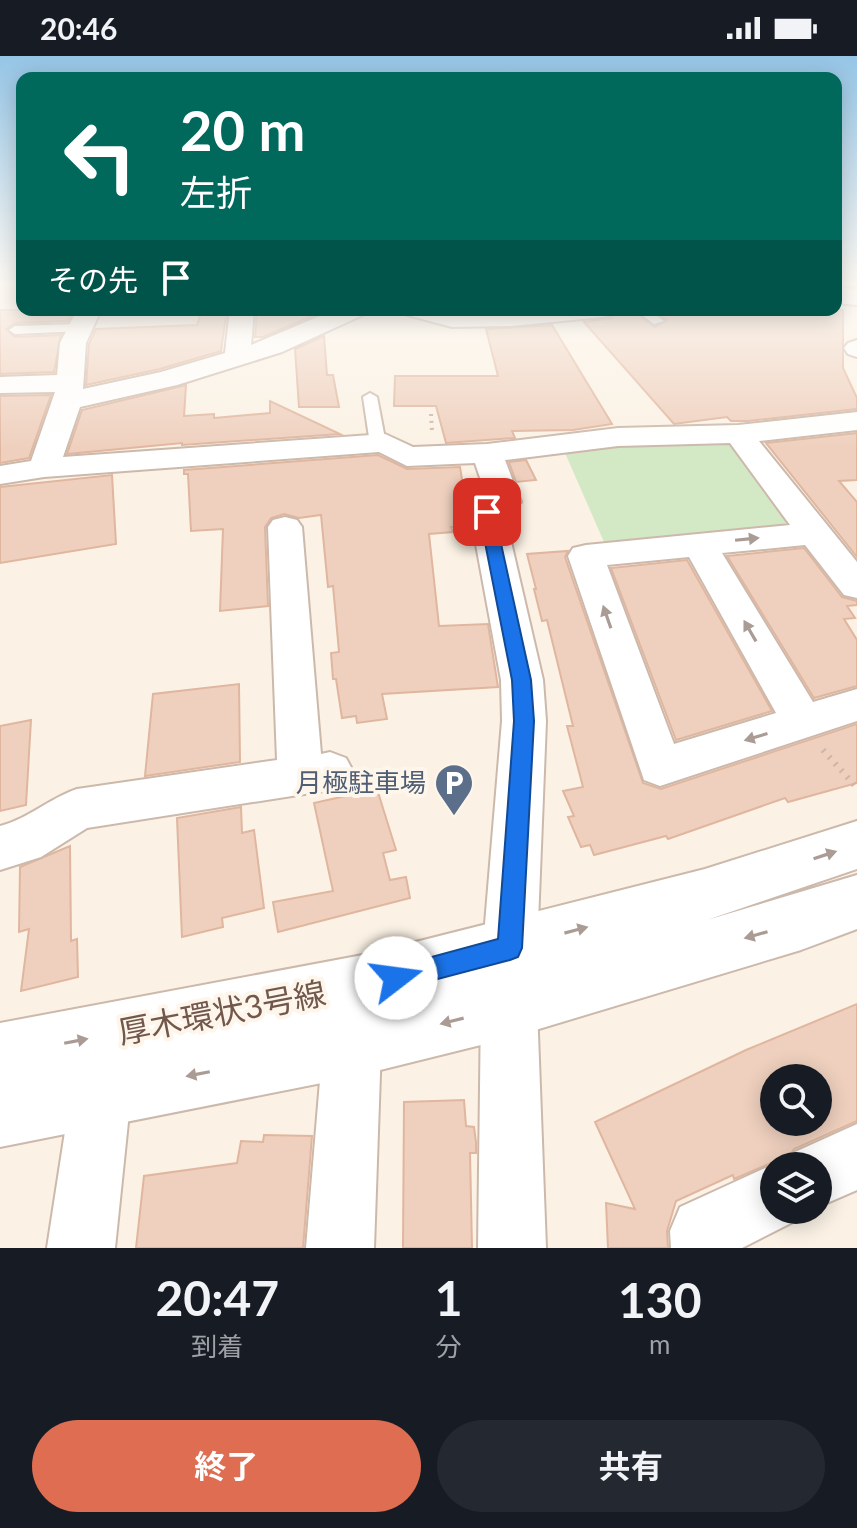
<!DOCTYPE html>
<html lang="ja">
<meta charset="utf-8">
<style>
body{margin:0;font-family:Lato,"Noto Sans JP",sans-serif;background:#242831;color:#f1f3f6;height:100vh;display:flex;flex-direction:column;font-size:30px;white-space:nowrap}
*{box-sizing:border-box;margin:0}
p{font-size:26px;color:#9ea1a6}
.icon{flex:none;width:44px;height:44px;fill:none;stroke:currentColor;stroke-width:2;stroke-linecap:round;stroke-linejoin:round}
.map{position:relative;height:1192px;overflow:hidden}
.panel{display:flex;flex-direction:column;background:#171b24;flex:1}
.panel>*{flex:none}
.guide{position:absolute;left:16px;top:16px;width:826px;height:244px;border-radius:16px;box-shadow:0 4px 20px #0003;background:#00695c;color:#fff;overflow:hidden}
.buttons{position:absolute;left:760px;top:1008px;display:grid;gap:16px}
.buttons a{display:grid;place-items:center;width:72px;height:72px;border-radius:50%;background:#171b24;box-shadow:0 4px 20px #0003;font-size:40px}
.pin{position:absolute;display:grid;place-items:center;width:68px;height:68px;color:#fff;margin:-34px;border-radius:16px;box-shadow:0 4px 12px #0006}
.me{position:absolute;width:88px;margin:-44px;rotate:75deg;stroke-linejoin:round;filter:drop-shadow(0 0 6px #0008)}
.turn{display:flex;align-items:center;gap:28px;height:168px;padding:0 32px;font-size:36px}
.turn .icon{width:104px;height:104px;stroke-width:2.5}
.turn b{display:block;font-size:56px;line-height:68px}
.then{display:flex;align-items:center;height:76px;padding:0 32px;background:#0003;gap:16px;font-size:30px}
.eta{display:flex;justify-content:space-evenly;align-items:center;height:136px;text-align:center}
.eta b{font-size:48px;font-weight:700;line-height:56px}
.primary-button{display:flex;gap:16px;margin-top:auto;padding:16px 32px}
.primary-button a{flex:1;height:92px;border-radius:48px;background:#de6d51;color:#fff;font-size:32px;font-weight:700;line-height:92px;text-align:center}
.primary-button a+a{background:#242831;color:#f1f3f6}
.status{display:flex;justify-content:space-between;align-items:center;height:56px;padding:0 40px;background:#171b24;direction:ltr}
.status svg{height:22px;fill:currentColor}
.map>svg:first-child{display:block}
.green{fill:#d3e8c4}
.building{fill:#efd0be;stroke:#e0b69f;stroke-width:2;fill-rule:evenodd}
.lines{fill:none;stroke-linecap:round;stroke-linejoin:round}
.service-casing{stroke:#ccb9ac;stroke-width:4}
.minor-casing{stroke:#ccb9ac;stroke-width:4}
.tertiary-casing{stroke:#ccb9ac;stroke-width:4}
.path-far1{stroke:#d3b3a1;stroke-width:4;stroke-dasharray:2 5;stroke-linecap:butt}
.path{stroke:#d3b3a1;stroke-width:6;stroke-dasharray:2 7;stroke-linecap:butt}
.service{fill:#fff;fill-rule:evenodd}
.minor{fill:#fff;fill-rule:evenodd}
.tertiary{fill:#fff;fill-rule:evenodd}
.oneway{fill:#aa9b94}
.route{fill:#1a73e8;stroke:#114b97;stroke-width:2}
.labels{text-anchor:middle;stroke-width:8;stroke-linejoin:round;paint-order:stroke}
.service-label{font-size:26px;fill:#4e5e75;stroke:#fef6eb;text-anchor:end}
.near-street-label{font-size:32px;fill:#72584c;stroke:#fef6eb}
</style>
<div class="status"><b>20:46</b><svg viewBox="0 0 49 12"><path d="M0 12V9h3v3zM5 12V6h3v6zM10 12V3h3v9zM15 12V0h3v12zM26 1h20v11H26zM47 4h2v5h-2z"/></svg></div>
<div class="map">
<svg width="857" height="1192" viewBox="0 0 857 1192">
<rect width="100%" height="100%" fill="#fbf2e5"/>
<path class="green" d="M732,381L797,470L604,486L562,390Z"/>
<path class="building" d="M0,254H43L40,260L71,259L68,265L15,267L6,273L15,281L61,279L54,316L0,318Z
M202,254H227L221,295L160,313L86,329L89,288L96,273L197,269Z
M257,254H326L263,281H255Z
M618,254H632L655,271L667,264L654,254H843V312L857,342V353L748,365H731L727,361L674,368L584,266L612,262Z
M552,269L612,368L573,374L512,375L515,382L446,387L436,350H394L395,320H498L486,273Z
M324,280L327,319H333L339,351H299L295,293Z
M186,329L184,360L214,358V362L270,357V345L340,378L182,389V387L67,398L82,354Z
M51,339L29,402L0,407V340Z
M857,377V424L839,425L857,446V501L766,387Z
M378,399L407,413L460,411L469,465H459L460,471H451L453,476L429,478L439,570L488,568L498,631L382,638L387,663L357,667L356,660L342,662L336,623H333L331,597L339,596L333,530L328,531L321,459L299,462L284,458L271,462L265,471L268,550L220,555L223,473L191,475L188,418H184V414Z
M526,404L536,424L516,426L509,406Z
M112,419L116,488L0,507V431Z
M804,492L842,541L857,545V549L847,550L855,562L844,563L857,584V630L814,642L727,500Z
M568,495L565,501L643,727L661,733L857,668V727L788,746L785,742L668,783L666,780L594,799L590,789L581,791L568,761L574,760L563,735L583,731L567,670H573L547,564L542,565L534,533H536L527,498Z
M687,504L772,655L676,684L611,512Z
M239,628L240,706L145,720L153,638Z
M31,664L26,749L0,755V670Z
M377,733L396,794L383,797L390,824L406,821L410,842L278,876L273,846L333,835L314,747Z
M241,751L242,777L254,774L264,852L222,862L223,871L182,881L177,762Z
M70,790L71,885L77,883L78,921L21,935L29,873L19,876L20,811Z
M857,948V1065L794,1093L791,1098L776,1105L734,1123L733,1119L676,1145L667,1175L668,1192H608L606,1147L635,1153L595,1066L746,994ZM774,1022H818V1066H774Z
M464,1044L466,1070L474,1071L476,1086V1097H470L472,1192H403L404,1046Z
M264,1079L312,1080L303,1192H136L144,1120L237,1107L241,1085L263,1086Z"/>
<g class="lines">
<g class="service-casing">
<path id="service" d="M635,254H649L664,265L654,268Z
M79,268L83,269V275L15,278L9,274L15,270Z
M370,337L377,341L386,388L378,393L370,388L363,341Z"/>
</g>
<g class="minor-casing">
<path id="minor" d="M77,254H101L86,287L83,333L161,316L225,297L230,254H254L251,289L334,254H367L363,259L282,296L177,329L80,351L63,401L385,378L413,391L487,388L618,372L738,369L857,356V374L759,385L857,506V542L844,539L805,489L722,497L813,646L857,633V665L660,730L644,724L568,500L573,492L586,489L790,469L730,387L618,390L505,404L521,446L505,460L543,624L546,665L537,892L529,911L510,918L491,911L483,892L502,665L501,624L470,456L475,449L487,442L475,407L407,410L379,396L44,421L0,428V410L31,405L55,336L0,337V321L57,319L60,287ZM689,501L776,657L674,688L607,509Z
M403,254L453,257L615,254L611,259L603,261L511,270L452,271L407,259Z
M857,284V301L848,298L844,292L848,287Z
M285,461L297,464L302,471L321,698L330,696L346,702L353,715L346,728L330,734L87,772L41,801L0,814V770C28,763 50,742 77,733L277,704L268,471L273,464Z
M509,923L529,931L537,951L546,1192H478L481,951L489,931Z
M352,960L373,968L381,989L374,1192H306L323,989L331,968Z
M101,1007L123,1015L131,1037L115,1192H47L71,1037L79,1015Z
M857,1068V1134L818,1151V1110H789L795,1096Z
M774,1108L779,1110H774V1154H802L797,1164L742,1192H671L670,1175L680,1151Z"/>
</g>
<g class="tertiary-casing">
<path id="tertiary" d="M836,231L857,233V249L836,247Z
M857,765V813L707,864L857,819V873L801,894L509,982L352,1021L0,1091V967L368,898L705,813Z"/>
</g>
<path class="path-far1" d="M431,358L432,375"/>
<path class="path" d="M823,694L857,732"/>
<use href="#service" class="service"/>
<use href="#minor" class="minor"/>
<use href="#tertiary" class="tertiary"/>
</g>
<defs><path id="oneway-solid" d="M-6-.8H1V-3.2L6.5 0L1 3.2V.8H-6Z" transform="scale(2)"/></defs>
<g class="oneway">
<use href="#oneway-solid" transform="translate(747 483) rotate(-6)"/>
<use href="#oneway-solid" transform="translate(607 561) rotate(-109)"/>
<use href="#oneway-solid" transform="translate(750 575) rotate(-120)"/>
<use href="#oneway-solid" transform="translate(756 681) rotate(163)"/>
<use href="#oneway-solid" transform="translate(825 799) rotate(-18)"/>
<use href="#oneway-solid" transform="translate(576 874) rotate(-15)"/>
<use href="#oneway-solid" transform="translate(756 879) rotate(164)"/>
<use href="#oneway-solid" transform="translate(452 965) rotate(166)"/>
<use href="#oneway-solid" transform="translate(76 985) rotate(-11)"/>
<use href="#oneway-solid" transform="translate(198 1018) rotate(169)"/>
</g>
<linearGradient id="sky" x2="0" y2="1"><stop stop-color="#95c5e6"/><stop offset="0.58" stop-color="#fdf9f3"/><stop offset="1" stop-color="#fdf9f3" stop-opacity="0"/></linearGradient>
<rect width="857" height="393" fill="url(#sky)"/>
<path class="route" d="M487,451L494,456L531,624L534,665L522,892L518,901L510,904L396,934L387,931L383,922L387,913L498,883L514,665L512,624L479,456Z"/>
<defs>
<g id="parking-pin" transform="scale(2)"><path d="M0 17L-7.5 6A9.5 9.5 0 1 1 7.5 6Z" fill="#5c6f8a" stroke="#fef6eb"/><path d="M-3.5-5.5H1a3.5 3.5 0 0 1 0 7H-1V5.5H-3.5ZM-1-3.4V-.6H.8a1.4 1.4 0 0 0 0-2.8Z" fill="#fff"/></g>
</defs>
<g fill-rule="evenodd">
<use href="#parking-pin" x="454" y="727"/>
</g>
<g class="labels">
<g class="service-label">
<text x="426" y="736">月極駐車場</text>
</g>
<g class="near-street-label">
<text transform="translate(222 957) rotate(-11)" y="11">厚木環状3号線</text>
</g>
</g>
</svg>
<div class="buttons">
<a><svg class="icon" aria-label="search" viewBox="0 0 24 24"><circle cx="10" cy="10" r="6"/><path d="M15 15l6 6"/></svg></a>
<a><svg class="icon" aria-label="layers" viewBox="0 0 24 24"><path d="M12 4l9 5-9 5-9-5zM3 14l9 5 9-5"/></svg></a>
</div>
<div class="pin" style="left:487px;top:456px;background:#d93025"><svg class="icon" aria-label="arrive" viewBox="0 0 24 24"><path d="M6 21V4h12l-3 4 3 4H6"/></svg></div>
<svg class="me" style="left:396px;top:922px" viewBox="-20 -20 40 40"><circle r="19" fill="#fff"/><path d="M0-13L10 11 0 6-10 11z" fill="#1a73e8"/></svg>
<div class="guide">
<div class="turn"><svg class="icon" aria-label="left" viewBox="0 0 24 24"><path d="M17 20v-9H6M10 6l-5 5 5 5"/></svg><div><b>20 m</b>左折</div></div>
<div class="then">その先<svg class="icon" aria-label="arrive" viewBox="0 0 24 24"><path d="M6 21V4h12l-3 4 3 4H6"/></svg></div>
</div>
</div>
<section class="panel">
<div class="eta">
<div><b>20:47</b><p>到着</p></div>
<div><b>1</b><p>分</p></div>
<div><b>130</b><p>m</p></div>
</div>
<div class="primary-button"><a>終了</a><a>共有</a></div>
</section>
